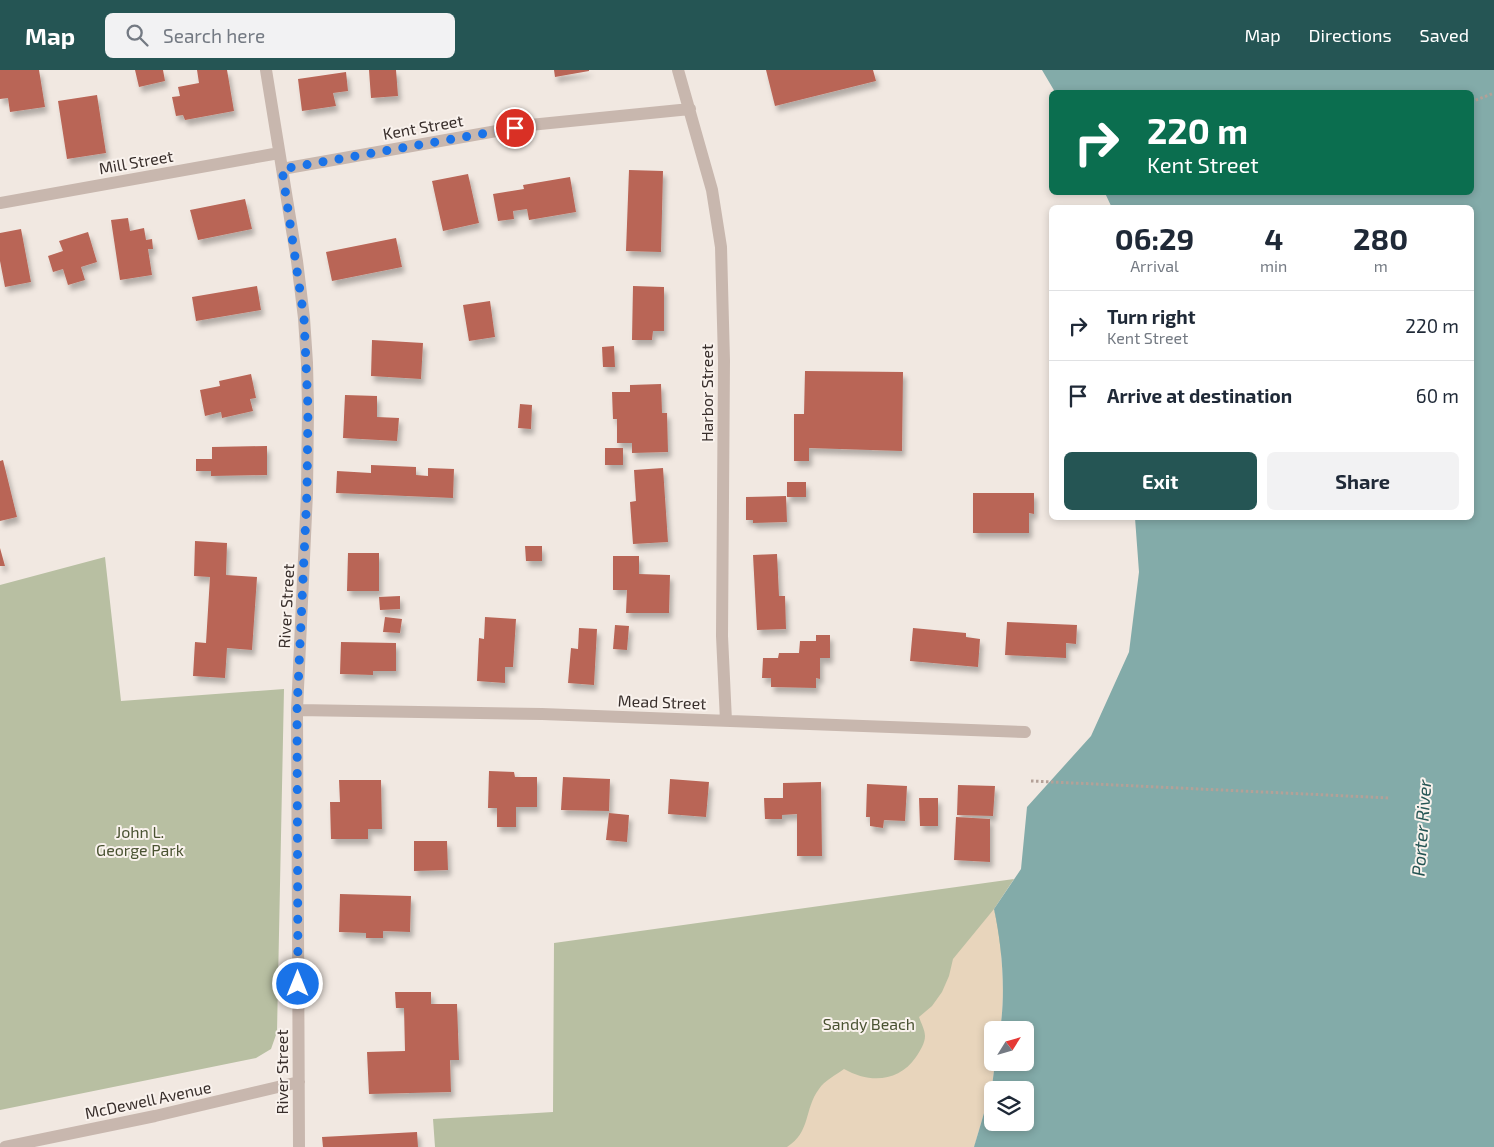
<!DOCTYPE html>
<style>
body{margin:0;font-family:"Exo 2",sans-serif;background:#f2f2f3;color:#1f2937;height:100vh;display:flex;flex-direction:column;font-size:19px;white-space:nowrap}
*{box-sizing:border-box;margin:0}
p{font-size:16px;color:#747a83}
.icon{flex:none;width:28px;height:28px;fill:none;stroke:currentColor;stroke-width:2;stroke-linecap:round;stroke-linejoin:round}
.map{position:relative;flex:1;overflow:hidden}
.panel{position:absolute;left:1049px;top:135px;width:425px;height:315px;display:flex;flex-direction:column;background:#fff;border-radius:8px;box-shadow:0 2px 8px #0003}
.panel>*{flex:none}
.banner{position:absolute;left:1049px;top:20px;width:425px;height:105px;border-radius:8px;box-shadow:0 2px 8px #0003;background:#0b6e4f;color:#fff;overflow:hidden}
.needle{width:32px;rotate:53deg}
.tools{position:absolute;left:984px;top:951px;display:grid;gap:10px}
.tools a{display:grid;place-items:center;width:50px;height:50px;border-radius:8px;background:#fff;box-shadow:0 2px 8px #0003;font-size:25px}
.pin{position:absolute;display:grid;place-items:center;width:42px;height:42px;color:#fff;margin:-21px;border:2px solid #fff;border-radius:50%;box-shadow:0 1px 5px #0007}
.me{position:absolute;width:55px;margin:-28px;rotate:0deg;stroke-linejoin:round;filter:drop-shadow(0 0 4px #0008)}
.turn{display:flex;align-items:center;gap:18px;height:105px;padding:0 15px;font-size:22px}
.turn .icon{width:65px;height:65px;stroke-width:2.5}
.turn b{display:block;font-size:35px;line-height:42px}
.eta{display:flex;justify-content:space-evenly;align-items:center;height:85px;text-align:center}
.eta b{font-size:30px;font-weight:700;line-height:35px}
.primary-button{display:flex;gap:10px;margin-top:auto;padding:10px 15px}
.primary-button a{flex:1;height:58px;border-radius:8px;background:#255554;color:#fff;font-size:20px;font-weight:700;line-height:58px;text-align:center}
.primary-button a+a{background:#f2f2f3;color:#1f2937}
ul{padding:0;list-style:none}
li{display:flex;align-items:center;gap:15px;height:70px;padding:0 15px;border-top:1px solid #e0e1e3}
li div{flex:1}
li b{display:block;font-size:19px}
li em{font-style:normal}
header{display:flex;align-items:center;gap:30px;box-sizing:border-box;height:70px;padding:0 25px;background:#255554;color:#fff}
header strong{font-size:24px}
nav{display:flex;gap:28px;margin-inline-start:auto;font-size:18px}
.search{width:350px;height:45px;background:#f2f2f3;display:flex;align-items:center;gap:12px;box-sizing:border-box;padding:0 18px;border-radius:8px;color:#747a83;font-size:19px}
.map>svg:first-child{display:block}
.green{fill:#b8bfa2}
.sand{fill:#e8d5bc}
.water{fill:#83aba9;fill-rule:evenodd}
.building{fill:#b96556;filter:url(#shadow)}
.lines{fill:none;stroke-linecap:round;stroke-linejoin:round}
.path{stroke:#b4a198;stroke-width:3;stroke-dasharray:2.5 2.5;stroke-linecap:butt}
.minor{stroke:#c8b7ae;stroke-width:12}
.route{stroke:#1a73e8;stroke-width:9;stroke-dasharray:0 16.2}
.labels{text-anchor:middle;stroke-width:4;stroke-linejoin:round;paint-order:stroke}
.street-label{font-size:16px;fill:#382e2b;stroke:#f9f2ed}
.park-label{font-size:16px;fill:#4a5332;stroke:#f9f2ed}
.water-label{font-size:18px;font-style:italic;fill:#255554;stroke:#f9f2ed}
</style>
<header>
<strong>Map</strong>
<div class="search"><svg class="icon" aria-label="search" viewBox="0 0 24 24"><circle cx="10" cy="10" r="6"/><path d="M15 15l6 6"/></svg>Search here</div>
<nav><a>Map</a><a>Directions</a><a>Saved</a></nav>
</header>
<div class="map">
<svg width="1494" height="1077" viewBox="0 0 1494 1077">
<defs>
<filter id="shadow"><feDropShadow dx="3" dy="5.5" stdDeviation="2.5" flood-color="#0004"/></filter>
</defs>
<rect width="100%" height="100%" fill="#f1e8e1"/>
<path class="green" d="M105,487L121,631L284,619L277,962L271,979L256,988L0,1040V515Z
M1014,809L994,839L1001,867L1000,960H992V992L995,993L974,1077H435L433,1049L553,1042L554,873Z"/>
<path class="sand" d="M994,839C1002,875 1006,923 1000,960H992V992L995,993L992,1016L974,1077H787C811,1062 804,1039 819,1019C824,1011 836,1005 844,999C869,1013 898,1013 916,987C920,981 925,973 925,966C925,960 921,953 919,947L932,936L942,922L949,906L953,889Z"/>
<path class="water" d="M1042,0H1494V1077H974L992,1016L995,993L1025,992V960H1000C1006,923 1002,875 994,839L1021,799L1027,737L1091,666L1129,582L1139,502L1135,448H1471V138H1112L1105,123L1471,122V22H1055ZM992,1020H1025V1052H992Z"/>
<path class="building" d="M0,0H39L45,37L10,42L8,28L0,29Z
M135,0H163L165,11L139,17Z
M197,0H227L234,41L185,50L183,45L176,46L172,27L180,26L178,17L199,13Z
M369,0H396L398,26L371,28Z
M554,0H589V1L555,7Z
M766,0H873L876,11L775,36Z
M346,2L348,21L333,23L336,36L302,41L298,9Z
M97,25L106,83L67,89L58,31Z
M629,100L663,101L661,182L626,181Z
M468,104L479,153L443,161L432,111Z
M570,107L576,142L529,150L527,139L513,141L514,149L498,151L493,124L524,119L523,115Z
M245,129L252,159L198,170L190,140Z
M128,148L130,161L144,158L146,170L152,169L153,179H148L152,205L120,210L111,150Z
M21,159L31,212L5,217L0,191V163Z
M88,162L97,192L81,197L85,210L68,215L63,199L53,202L48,186L63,181L59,171Z
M396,168L402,197L332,211L326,182Z
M257,216L261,240L196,251L192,227Z
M633,216L664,217V261H653L652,270H632Z
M490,231L495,267L469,271L463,235Z
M372,270L423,273L421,309L371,306Z
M614,276L615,297H603L602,277Z
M805,301L903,302L902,381L809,378V391H794V344H804Z
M251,304L256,328L250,329L253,341L222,348L221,342L205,346L200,320L220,316L219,311Z
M661,314L662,343H667L668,382L632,383V373H617V349H613L612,322H630V315Z
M345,325L377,326V347L399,348L397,371L343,368Z
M520,334L532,335L531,359L518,358Z
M267,376V405L211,406V401H196V389H212V377Z
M605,378H623V395H605Z
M3,390L17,447L0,451V391Z
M371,395L416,397V405L428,406V398L454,399L453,428L336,423L337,401L371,403Z
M663,398L668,472L633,474L630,432L636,431L634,400Z
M787,412H806V427H787Z
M973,423H1034V444L1029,443V463H973Z
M786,426L787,452L753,453V450H746V427Z
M195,471L227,473L226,505L257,507L252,580L227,578L225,608L193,606L195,572L206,573L210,507L194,506Z
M525,476H542V491H526Z
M0,478L5,496H0Z
M348,483H379V521H347Z
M777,484L779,526H785L786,559L757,560L753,485Z
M613,486H639V504L670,505L669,543H626L627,520H613Z
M400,526V539L380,540L379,527Z
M385,547L402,549L400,563L383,562Z
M485,547L516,549L513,597H505V613L477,611L479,568L484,569Z
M1007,552L1077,555L1076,574L1066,573V588L1005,585Z
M615,555L629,556L627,580L613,579Z
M579,558L597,559L594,615L568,613L571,578L578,579Z
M913,558L966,563V567L980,569L978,597L910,591Z
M816,565H830V588H820V609L816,608V618L771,617V608H762L763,588H778L779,583H799L800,571H816Z
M341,572L396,573V601H373V605L340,604Z
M489,701L514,702L515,707H537V737H516V757H497V738H488Z
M563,707L610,709L609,741L561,740Z
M670,709L709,712L706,747L668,744Z
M339,710H381L382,759H368V769H331L330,732H340Z
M821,712L822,786H797V744L782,745V749H765L764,728H783V713Z
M867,714L907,716L905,751L884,750L883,758L870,756V747H866Z
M958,715L995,716L993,746L957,745Z
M919,728H938V756H920Z
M609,743L629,745L627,772L606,770Z
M956,747L990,749V792L954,790Z
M414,771H447L448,800L414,801Z
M340,824L411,826L410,862L383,861V868H366V863L339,862Z
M395,922H431V934H457L459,990H450L451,1022L369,1024L367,982L405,981L404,938H396Z
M417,1062L418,1077H323L322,1067Z"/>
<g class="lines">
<path class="path" d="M1471,32L1494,23
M1031,711L1390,728"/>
<path class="minor" d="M266,0L297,191L304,248L307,293L308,338L307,423L297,640L299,1077
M678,0L712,120L721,177L724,291L722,566L726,651
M282,99L530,55L690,39
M0,133L279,83
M297,640L542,644L1025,662
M5,1077L155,1046L299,1012"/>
</g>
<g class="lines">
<path class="route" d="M298,914L297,640L307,422L308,338L304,248L282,99L515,58"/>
</g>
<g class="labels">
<g class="street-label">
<text transform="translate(423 57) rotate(-10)" y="6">Kent Street</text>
<text transform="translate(136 92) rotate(-10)" y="6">Mill Street</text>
<text transform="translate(707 323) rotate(-90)" y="6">Harbor Street</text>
<text transform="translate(286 536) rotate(-87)" y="6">River Street</text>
<text transform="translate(662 632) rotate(2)" y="6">Mead Street</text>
<text transform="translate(282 1002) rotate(-90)" y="6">River Street</text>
<text transform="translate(148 1030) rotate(-12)" y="6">McDewell Avenue</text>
</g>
<g class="park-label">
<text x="140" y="768">John L.<tspan x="140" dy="18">George Park</tspan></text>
<text x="869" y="960">Sandy Beach</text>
</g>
<g class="water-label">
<text transform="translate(1422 758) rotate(-86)" y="6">Porter River</text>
</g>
</g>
</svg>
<div class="tools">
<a><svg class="needle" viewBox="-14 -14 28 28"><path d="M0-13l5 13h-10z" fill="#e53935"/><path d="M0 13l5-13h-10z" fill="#747a83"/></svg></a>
<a><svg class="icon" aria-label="layers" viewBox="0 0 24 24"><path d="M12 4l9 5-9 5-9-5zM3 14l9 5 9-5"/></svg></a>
</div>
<div class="pin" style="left:515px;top:58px;background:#d93025"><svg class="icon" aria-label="arrive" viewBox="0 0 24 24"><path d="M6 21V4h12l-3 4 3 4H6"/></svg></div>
<svg class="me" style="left:298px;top:914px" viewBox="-20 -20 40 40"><circle r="17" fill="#1a73e8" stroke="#fff" stroke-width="3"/><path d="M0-11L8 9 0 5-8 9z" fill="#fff"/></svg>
<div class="banner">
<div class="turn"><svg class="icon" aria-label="right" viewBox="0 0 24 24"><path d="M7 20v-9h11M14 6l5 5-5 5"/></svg><div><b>220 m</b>Kent Street</div></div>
</div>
<section class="panel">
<div class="eta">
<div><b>06:29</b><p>Arrival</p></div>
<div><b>4</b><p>min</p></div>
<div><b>280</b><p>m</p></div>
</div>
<ul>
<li><svg class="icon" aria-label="right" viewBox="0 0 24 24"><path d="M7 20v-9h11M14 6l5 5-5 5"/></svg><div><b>Turn right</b><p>Kent Street</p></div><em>220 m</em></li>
<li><svg class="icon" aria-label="arrive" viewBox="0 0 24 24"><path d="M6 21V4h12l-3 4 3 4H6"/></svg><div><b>Arrive at destination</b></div><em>60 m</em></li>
</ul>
<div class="primary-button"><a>Exit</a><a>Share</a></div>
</section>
</div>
